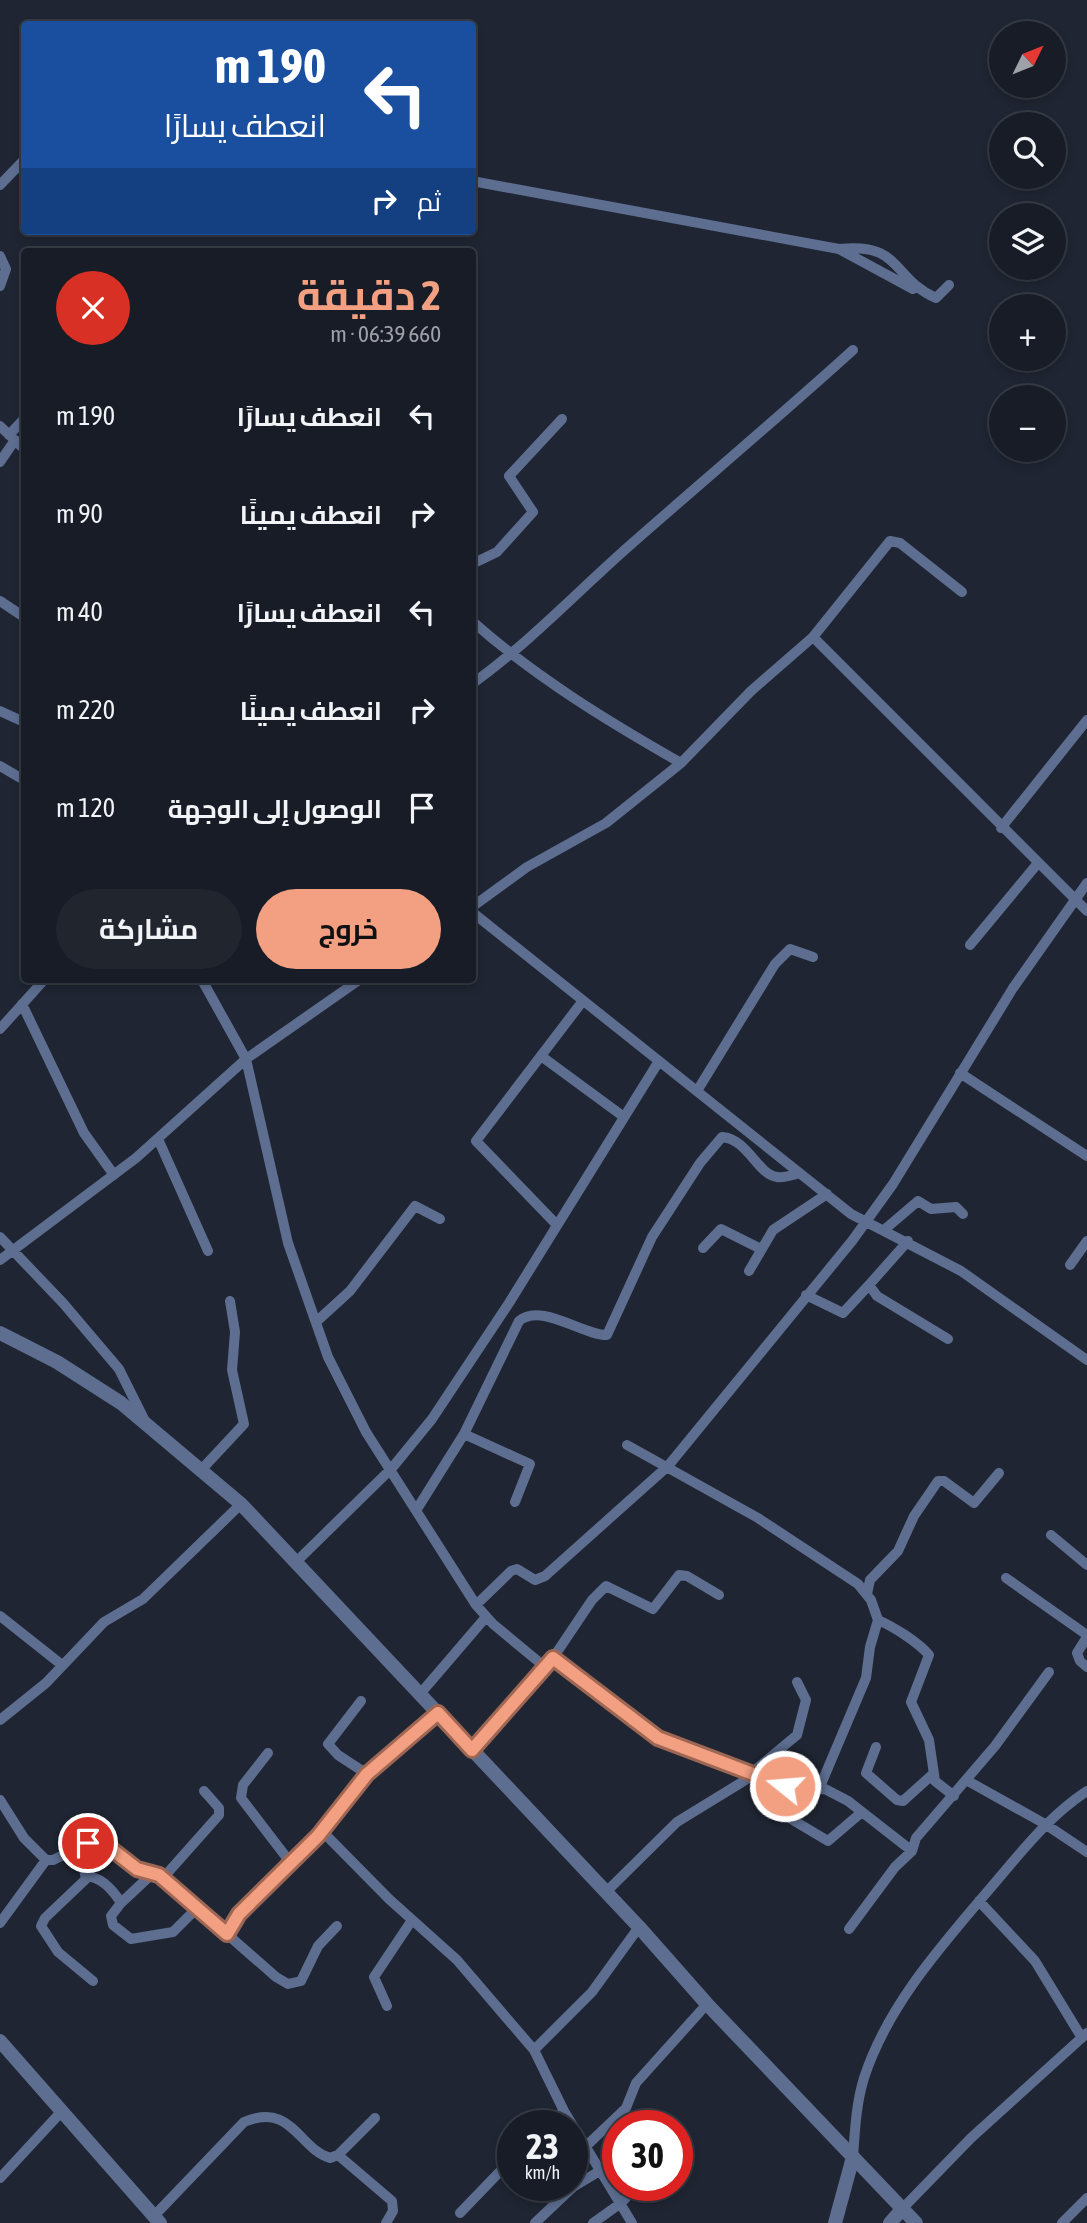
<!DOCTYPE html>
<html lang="ar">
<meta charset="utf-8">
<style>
body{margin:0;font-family:"Asap Condensed",Cairo,sans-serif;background:#20252e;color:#f1f3f6;direction:rtl;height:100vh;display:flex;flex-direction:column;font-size:26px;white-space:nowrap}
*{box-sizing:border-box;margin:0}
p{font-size:23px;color:#9ea1a7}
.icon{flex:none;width:38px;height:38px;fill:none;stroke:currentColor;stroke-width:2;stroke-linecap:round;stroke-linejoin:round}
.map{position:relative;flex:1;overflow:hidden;direction:ltr}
.sheet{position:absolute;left:21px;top:248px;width:455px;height:735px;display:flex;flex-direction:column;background:#171c26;border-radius:7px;box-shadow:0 4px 10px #0003,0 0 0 2px #363a43;direction:rtl}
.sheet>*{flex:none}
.top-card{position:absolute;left:21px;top:21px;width:455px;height:214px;border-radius:7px;box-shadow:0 4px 10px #0003,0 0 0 2px #363a43;direction:rtl;background:#1a4fa0;color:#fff;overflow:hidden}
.needle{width:46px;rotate:47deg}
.buttons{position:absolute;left:989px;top:21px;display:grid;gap:14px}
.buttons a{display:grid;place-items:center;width:77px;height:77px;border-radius:50%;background:#171c26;box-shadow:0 4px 10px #0003,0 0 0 2px #363a43;font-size:35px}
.speed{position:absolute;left:497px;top:2110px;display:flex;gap:14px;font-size:35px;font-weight:700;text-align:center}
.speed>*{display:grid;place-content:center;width:91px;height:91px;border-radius:50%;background:#171c26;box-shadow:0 4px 10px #0003,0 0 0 2px #363a43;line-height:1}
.speed small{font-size:18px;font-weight:400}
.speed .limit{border:10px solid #d22;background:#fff;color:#111}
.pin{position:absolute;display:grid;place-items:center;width:60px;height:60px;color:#fff;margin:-30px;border:4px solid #fff;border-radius:50%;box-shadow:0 2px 7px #0007}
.me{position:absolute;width:77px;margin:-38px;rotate:287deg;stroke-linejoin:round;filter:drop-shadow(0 0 5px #0008)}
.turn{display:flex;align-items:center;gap:24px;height:147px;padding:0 35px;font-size:32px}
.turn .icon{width:91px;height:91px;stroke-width:2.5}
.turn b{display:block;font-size:49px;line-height:60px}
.then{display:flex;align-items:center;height:66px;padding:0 35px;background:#0003;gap:14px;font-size:26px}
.round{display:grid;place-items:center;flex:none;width:74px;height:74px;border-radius:37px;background:#20252e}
.headline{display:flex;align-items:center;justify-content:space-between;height:119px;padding:0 35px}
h1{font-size:42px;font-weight:700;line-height:52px;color:#f39f82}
.cta{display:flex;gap:14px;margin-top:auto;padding:14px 35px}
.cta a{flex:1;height:80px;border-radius:42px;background:#f39f82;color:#111;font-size:28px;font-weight:700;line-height:80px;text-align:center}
.cta a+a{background:#20252e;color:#f1f3f6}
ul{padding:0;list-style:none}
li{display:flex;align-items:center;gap:21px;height:98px;padding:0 35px}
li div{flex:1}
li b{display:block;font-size:26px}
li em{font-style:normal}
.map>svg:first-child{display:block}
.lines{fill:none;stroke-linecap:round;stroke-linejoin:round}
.minor{stroke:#5d6e91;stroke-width:10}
.tertiary{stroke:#5d6e91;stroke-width:14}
.route-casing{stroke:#9e6754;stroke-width:18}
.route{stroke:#f39f82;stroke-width:12}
</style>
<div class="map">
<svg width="1087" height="2223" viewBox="0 0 1087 2223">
<rect width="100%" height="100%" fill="#1f2532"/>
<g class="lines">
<path class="minor" d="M472,181L839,249C902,242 891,278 936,298L949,285
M0,185L24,160
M841,250L913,289
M0,256L6,269L0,286
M0,426L24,449
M9,435L24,419
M0,462L15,440
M472,564L497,552L533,512L509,476L562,419
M0,601L24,617
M472,621C535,677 609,722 681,763
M813,637L1087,911
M472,684C529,643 576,593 628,547C703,481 779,417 853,350
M0,711L24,722
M0,766L24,780
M1001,828L1087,720
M472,907L527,867L606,823L681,763L751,691L813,637L890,541L900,543L962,592
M472,912L851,1214L961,1271L1087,1360
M970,945L1038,863
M202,980L246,1059L288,1243L328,1357L366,1432L476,1605L493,1624L545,1667
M22,1004L84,1133L114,1175
M0,1029L44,980
M541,1056L624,1117
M960,1073L1087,1156
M697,1091L775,964L790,949L813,957
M158,1139L208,1251
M556,1224L476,1141L582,1002
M884,1230L918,1201L931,1209L956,1207L963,1214
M0,1237L63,1303L119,1369L145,1421
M908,1241L869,1285L877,1296L948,1339
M703,1248L721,1229L761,1249
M0,1260L136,1158L246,1059L359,980
M1070,1265L1087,1241
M749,1271L773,1230L827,1194
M806,1295L843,1313L869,1285
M316,1322L350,1291L415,1206L440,1219
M464,1434L530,1464L515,1502
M627,1445L758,1518L858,1584L871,1600L878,1620L870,1647L866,1678L819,1789
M202,1469L244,1424L232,1370L235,1332L230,1301
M417,1509L464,1434L519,1321C541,1302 584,1336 607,1335L652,1237L700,1163L722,1137C748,1139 757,1174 777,1177C784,1178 793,1175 800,1173
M1051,1535L1087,1565
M296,1562L392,1468L432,1419L509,1303L659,1061
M1006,1578L1087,1635
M867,1594L870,1580L898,1551L914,1516L938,1481H944L974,1503L999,1473
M476,1605L511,1571L517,1569L535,1580L545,1576L668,1466L852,1241L893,1184L1013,988L1087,883
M0,1616L62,1665
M878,1620C894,1627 918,1642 929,1655L911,1702L929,1740L935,1781L954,1796
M1087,1637L1077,1653L1080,1661L1087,1667
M553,1658L646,1731L681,1749L752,1776L755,1770L797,1735L806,1700L797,1682
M420,1694L486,1617
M361,1701L328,1744L338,1755L367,1774
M0,1720L46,1683L104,1622L143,1599L241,1504
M876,1747L866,1773L897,1800L903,1801L933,1774
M472,1750L553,1658L592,1600L606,1586L653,1609L679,1575L687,1576L719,1595
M268,1753L243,1785L241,1798L290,1862
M966,1780L1045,1824L1087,1852
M804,1790L792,1795L781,1813L828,1841L862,1812
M0,1800L24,1838L46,1860H53L88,1843L111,1847L137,1869L163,1878L276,1977L288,1984L301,1981L318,1946L337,1926
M322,1831L389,1899L457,1960L534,2050L564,2111L632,2223
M79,1845L86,1879L45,1918L41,1926L58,1952L93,1981
M86,1876C101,1877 113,1890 121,1903L111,1916L113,1925L131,1939L173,1932L197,1908
M163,1878L219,1815V1808L204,1791
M606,1892L677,1822L752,1776L804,1790L825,1789L848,1801L912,1851
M979,1901L1035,1961L1082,2038
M121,1903L153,1873
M0,1923L46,1860
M849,1929L895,1867L912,1851L916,1838L995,1746L1049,1672
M227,1934L238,1914L318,1836L367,1774L437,1713
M387,2006L374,1977L412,1920
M534,2050L592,1992L639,1927
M544,2126L564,2111
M586,2146L626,2108L636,2083L707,2004
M338,2155L392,2201L393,2211L386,2223
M853,2157C855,2130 856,2104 864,2078C888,2004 944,1943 993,1885C1022,1851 1049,1816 1087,1791
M677,2160L684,2167
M0,2178L62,2111
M903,2208L971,2138L1087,2033
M460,2213L513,2158
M154,2216L244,2122C292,2102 298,2148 330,2158L338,2155L375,2118
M535,2223L573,2187L598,2172
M593,2223L621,2203L637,2186
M1062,2223L1087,2198"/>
<path class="tertiary" d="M0,1333L57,1362L121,1403L241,1504L639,1927L707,2004L916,2223
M0,2041L160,2223
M835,2223L853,2157
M890,2223L903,2208"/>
</g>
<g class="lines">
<g class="route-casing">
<path id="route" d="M88,1843L105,1844L137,1869L159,1875L227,1934L239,1914L318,1836L367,1774L438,1713L472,1750L553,1658L658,1738L785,1786"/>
</g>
<use href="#route" class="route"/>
</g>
</svg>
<div class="buttons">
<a><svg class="needle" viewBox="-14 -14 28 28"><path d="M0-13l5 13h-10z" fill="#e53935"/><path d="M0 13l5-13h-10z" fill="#9ea1a7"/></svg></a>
<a><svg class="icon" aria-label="search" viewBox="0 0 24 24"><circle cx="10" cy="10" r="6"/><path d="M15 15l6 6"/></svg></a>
<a><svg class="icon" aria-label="layers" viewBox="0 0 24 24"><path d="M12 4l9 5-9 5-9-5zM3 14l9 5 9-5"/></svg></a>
<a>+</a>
<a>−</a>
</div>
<div class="speed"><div>23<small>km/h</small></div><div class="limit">30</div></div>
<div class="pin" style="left:88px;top:1843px;background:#d93025"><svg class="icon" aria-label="arrive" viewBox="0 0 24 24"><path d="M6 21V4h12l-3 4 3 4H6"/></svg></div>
<svg class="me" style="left:785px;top:1786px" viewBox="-20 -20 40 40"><circle r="17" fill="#f39f82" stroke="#fff" stroke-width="3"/><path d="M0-11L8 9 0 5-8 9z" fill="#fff"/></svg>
<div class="top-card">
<div class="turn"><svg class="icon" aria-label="left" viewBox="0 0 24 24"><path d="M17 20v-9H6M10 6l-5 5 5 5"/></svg><div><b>190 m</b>انعطف يسارًا</div></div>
<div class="then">ثم<svg class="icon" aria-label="right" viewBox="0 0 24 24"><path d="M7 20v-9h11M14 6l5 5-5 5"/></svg></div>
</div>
<section class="sheet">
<div class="headline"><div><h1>2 دقيقة</h1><p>660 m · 06:39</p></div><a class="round" style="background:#d93025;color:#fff"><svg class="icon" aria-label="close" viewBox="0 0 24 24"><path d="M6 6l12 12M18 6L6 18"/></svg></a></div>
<ul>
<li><svg class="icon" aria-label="left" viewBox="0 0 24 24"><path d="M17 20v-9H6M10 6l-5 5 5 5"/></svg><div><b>انعطف يسارًا</b></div><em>190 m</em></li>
<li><svg class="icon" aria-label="right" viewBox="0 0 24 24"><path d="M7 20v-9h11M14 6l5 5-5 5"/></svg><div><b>انعطف يمينًا</b></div><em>90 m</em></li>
<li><svg class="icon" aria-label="left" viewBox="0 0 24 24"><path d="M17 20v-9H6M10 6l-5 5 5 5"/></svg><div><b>انعطف يسارًا</b></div><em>40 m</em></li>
<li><svg class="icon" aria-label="right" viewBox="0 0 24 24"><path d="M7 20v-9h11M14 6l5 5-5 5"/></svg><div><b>انعطف يمينًا</b></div><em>220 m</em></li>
<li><svg class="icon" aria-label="arrive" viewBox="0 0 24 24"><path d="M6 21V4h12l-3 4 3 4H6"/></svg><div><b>الوصول إلى الوجهة</b></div><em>120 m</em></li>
</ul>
<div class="cta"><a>خروج</a><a>مشاركة</a></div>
</section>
</div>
